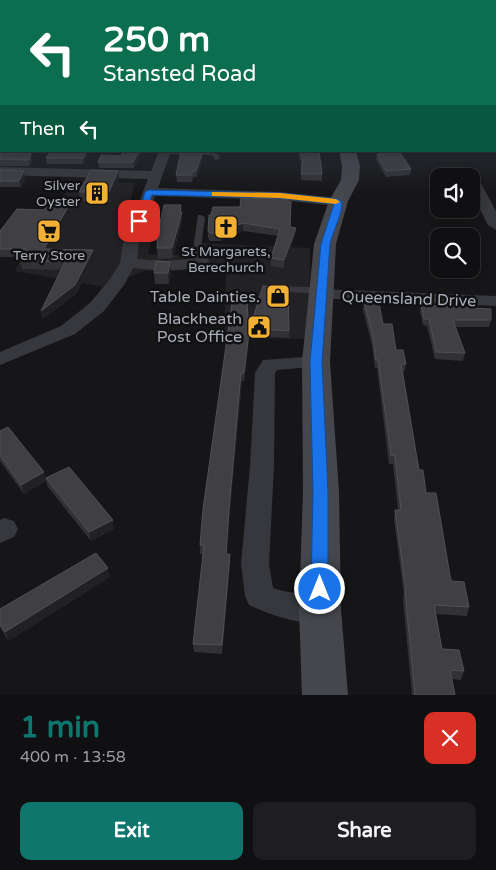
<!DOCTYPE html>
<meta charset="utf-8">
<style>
body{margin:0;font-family:"Varela Round",sans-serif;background:#1e1e20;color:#f1f3f6;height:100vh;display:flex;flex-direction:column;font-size:19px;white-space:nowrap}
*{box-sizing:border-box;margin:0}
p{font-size:16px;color:#9c9d9f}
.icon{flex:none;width:28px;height:28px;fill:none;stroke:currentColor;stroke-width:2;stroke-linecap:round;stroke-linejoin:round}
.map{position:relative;height:695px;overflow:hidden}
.panel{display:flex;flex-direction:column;background:#101012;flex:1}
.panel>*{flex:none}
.banner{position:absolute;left:0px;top:0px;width:496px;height:152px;box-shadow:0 2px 8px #0003,0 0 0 1px #303032;background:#0b6e4f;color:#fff;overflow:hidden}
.controls{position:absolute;left:430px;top:168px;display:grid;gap:10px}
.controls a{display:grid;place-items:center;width:50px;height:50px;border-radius:10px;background:#101012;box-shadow:0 2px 8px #0003,0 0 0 1px #303032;font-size:25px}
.pin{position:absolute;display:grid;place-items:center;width:42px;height:42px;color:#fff;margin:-21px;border-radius:10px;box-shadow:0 2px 8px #0006}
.me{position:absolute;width:55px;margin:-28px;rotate:0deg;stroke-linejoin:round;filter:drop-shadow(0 0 4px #0008)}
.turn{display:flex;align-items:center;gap:18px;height:105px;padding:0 20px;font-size:22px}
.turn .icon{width:65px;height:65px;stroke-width:2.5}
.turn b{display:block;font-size:35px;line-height:42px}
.then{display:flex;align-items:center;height:48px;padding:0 20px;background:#0003;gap:10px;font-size:19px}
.round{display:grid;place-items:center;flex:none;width:52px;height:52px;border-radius:10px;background:#1e1e20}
.overview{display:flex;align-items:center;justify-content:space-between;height:85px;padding:0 20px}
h1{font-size:30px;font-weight:700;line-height:38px;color:#0f766e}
.button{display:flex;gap:10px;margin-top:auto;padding:10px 20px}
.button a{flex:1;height:58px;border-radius:10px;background:#0f766e;color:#fff;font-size:20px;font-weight:700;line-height:58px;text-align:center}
.button a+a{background:#1e1e20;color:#f1f3f6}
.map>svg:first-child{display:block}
.built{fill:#222225}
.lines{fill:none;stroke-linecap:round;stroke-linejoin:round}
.service{fill:#37383d;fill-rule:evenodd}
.minor{fill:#37383d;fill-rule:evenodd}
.secondary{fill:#45474d;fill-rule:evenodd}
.wall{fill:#323236}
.shaded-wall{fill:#212124}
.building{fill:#3f3f44;stroke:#4f5156}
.route{fill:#1a73e8;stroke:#114b97}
.slow{fill:#f59e0b}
.labels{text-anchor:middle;stroke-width:5;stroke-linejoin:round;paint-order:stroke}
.far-poi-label{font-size:14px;fill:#a8adb8;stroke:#111113}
.poi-label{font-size:16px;fill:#a8adb8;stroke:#111113;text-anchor:end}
.street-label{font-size:16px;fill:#a8adb8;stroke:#111113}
</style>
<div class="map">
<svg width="496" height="695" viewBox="0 0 496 695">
<rect width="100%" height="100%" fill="#161618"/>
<path class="built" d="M81,181L135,183L129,205L158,206L148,254L188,255L200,243L310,248L309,339L224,338L226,270L144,271L104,287L15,271L46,208Z"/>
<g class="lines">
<path class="service" d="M165,151H212L219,155L220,159L215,160L214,157L211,155L163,154L162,153Z
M198,215H201L205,217L199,264L195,267L191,264Z
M275,286L308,287L324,292L325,294L321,297L307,293L272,291L271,289Z"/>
<path class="minor" d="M495,138H496V146H495Z
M159,151H171L158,188L280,192L338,198L345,202L338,206L280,200L155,196L139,243L137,259L165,261L202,258L208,259L210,263L208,267L165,271L133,268L124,285L104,311L75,334L0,365V352L61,326L90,303L110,279L120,263L123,243L148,179L0,175V167L151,171Z
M471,174L478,178L496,211V230L488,225L471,192V176H466Z
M321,289L496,296V306L315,298L312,294L315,290Z
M316,356L323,358L326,362L323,366L277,370L275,373L274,466L269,564L273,588C292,595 312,593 331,599L335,609L331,619C304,628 274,616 249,605L245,596L241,564L250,466L255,373L263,360Z
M4,518L14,521L18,529L14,537L0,543V520Z"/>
<path class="secondary" d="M339,151H356L360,166L359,180L348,201L336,244L330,362L339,492L341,609L348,695H302L299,609L303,492L302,362L314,244L329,201L341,180L342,166Z"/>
</g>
<path class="wall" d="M0,151L8,153H31L32,160L30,166H0Z
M51,151H91L83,164H47L46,158Z
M142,151L134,168H99L98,162Z
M203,151V157L197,177H193L192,182H177L176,175Z
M298,151H319L322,174V181L301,180L302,161H300Z
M377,151H399L411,169L410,175L386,177L376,160L377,154H379Z
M0,170L25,178L21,187H0Z
M118,171L119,180L110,202L81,201L79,192Z
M181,205L182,222L173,258L158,259L156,240Z
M69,215L50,249L95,258L76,294L43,319L41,311L61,270L22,269L20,260L22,257H0V231Z
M211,215L296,228L295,235L284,268L271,266V258L278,236L243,231L221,241H210L208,238V231Z
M171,272L169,284H155L154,273Z
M364,302L383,324L396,350L406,364L404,372H403L419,470L426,493L451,581L469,607L467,616L436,614L442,649L464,671L461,680L452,679L455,695H412L403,600L404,595L394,519L395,510H398L393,464H389L377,368H375L372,345L363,310Z
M421,305L491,320L489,327H455L465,353L463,361L435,359L427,326L423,325L420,312Z
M250,328L289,331V338L250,335Z
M249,340L244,381H242L229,519L227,554H230V563L222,654L194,652L193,644L203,554H200V545Z
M0,431L46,478L114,529L91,541L48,487L46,481L24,494L0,461Z
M110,577L8,641L0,627V609Z"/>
<path class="shaded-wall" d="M87,151H91L83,164V158Z
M139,151H142L134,168L133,162Z
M203,151V157L197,177L196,171Z
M31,153L32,160L30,166L29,160Z
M24,171L25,178L21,187L19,181Z
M118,171L119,180L110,202L109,192Z
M181,205L182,222L173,258L172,248Z
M68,207L69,215L46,257L44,249Z
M243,223V231L221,241L220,233Z
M296,228L295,235L284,268V260Z
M93,250L95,258L76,294L43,319L41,311Z
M170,262L171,272L169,284L168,273Z
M249,332V340L244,381V373Z
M241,373L242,381L229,519L227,563L226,554L229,510Z
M44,472L46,481L24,494L21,485Z
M113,520L114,529L91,541L89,532Z
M230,554V563L222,654V645Z
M108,568L110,577L8,641L5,632Z"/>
<path class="building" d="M0,98H1V115H0Z
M0,151H8L6,153H31L29,160L0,159Z
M51,151H87L83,158H46Z
M123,151H139L133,162H98L101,155L121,156Z
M181,151H203L196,171H192V175H176Z
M299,151H319L322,174H301L303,155H301Z
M381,151H399L411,169L386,171L377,154H383Z
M0,170L24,171L19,181H0Z
M91,170L118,171L109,192H79Z
M241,198L288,199V202H291L290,227L296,228L284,260L271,258L280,229L243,223L220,233H210L208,231L209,215H211L213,207H240Z
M164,205H181L180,212H182L172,248H157L158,240H156Z
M46,207H68L44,249L93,250L75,285L41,311L65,262L20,260L27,249H0V231L17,209L44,210Z
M156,261L170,262L168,273H154Z
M263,286L288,287L289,331L250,328Z
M364,302L379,303L383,324H392L396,350H403L406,364H401L419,470H423L426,493H436L451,581L464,582L469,607L434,605L442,649L459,650L464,671L450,670L455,695H415L405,591H406L395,510H401L395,456L391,455L378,360H376L373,337Z
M232,303H247L249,332L244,373H241L229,510L226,554H230L222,645L193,644L204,545H200L203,509Z
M421,305L491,309V320H453L465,353L436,352L429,319H424Z
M8,427L44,472L21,485L0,455V431Z
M69,467L113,520L89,532L46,478Z
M96,553L108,568L5,632L0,624V609Z"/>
<linearGradient id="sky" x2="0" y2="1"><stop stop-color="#0c0c0d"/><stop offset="0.5" stop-color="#363c48"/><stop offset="1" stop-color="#363c48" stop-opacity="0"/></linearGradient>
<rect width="496" height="195" fill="url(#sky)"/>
<path class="route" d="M149,190L280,193L338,199L342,202C342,216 333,230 330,244L322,362L328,492V589L326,594L320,596L314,594L311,589L313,492L310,362L321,244L334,204L280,198L152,195L144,221L136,222L145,192Z"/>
<path class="slow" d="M212,192L280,193L336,199L340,202L336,204L280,198L214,196H212Z"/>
<defs>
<g id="building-square" transform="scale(1.25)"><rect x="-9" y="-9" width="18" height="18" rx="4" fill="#f2b134" stroke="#111113"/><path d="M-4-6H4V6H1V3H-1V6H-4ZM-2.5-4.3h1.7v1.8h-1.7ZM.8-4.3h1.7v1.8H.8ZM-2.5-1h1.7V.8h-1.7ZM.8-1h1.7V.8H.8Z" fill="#111"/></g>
<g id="church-square" transform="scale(1.25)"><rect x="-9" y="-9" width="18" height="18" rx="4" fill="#f2b134" stroke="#111113"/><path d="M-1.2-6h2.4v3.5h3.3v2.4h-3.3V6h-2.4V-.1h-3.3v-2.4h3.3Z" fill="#111"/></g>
<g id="supermarket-square" transform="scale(1.25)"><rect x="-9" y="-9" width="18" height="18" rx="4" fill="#f2b134" stroke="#111113"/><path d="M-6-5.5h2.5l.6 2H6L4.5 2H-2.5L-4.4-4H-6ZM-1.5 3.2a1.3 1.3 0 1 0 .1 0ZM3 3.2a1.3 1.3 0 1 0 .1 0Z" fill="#111"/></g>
<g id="shop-square" transform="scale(1.25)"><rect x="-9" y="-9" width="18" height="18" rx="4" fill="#f2b134" stroke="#111113"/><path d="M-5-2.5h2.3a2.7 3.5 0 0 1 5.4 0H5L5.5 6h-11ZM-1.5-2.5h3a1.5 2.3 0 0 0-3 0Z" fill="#111"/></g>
<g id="civic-square" transform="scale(1.25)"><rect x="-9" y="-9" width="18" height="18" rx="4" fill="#f2b134" stroke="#111113"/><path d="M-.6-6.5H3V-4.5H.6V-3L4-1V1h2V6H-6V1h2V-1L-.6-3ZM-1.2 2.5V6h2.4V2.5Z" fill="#111"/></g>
</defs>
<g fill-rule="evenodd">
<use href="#building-square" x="97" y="193"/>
<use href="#church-square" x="226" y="227"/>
<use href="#supermarket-square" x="49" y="231"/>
<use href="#shop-square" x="278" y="296"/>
<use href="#civic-square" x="259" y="327"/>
</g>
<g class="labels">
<g class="far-poi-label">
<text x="80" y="190" text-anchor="end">Silver<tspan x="80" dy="16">Oyster</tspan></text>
<text x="226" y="256">St Margarets,<tspan x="226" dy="16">Berechurch</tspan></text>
<text x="49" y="260">Terry Store</text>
</g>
<g class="poi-label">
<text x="260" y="302">Table Dainties.</text>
<text x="242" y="324">Blackheath<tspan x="242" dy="18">Post Office</tspan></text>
</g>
<g class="street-label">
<text transform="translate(409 298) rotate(2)" y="6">Queensland Drive</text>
</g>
</g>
</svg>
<div class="controls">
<a><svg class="icon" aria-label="sound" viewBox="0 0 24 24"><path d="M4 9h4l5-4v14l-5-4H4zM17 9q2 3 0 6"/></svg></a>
<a><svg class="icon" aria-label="search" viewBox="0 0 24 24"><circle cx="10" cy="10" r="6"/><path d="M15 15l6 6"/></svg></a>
</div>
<div class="pin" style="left:139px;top:221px;background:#d93025"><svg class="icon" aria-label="arrive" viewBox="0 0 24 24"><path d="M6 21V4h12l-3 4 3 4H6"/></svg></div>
<svg class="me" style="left:320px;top:589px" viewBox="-20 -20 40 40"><circle r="17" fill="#1a73e8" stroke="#fff" stroke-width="3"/><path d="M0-11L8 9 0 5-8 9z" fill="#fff"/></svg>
<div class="banner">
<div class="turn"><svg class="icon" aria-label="left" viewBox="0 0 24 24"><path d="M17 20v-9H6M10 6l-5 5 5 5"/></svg><div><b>250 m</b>Stansted Road</div></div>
<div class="then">Then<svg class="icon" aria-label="left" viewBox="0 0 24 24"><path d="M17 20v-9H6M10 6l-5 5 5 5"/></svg></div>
</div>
</div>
<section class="panel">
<div class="overview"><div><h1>1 min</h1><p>400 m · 13:58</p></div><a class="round" style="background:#d93025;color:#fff"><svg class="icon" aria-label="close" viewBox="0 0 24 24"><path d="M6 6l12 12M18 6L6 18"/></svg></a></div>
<div class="button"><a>Exit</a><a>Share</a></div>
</section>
